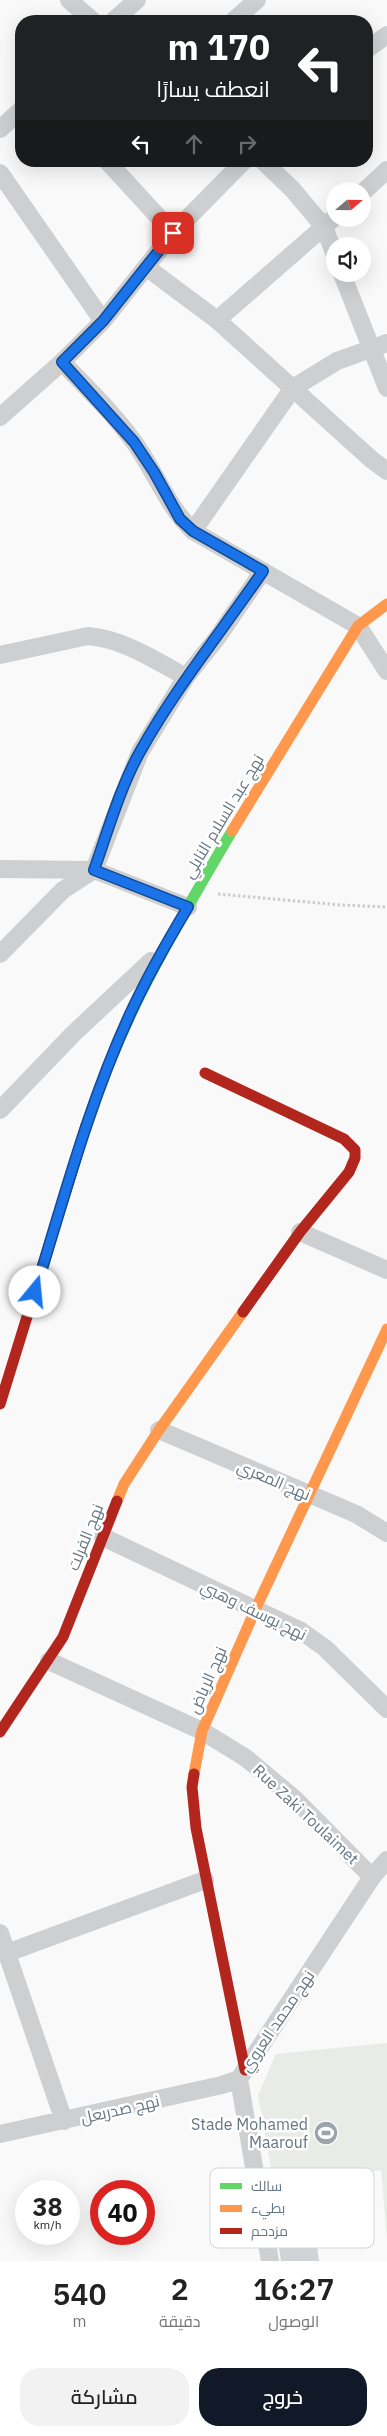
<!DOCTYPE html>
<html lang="ar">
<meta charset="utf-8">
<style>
body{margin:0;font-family:"IBM Plex Sans",Cairo,sans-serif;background:#f2f2f2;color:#222;direction:rtl;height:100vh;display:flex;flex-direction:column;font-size:19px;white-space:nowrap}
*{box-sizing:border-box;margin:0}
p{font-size:16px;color:#767676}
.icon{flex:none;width:28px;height:28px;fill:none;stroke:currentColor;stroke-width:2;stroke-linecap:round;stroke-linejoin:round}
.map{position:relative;height:2261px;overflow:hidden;direction:ltr}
.side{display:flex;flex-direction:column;background:#fff;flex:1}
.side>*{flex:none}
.top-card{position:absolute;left:15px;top:15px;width:358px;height:152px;border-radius:20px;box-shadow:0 5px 20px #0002;direction:rtl;background:#202124;color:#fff;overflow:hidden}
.needle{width:32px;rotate:70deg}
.tools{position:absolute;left:326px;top:182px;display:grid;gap:10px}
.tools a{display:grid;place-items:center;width:45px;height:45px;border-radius:50%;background:#fff;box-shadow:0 5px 20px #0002;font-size:25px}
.speed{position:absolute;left:15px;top:2180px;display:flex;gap:10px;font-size:25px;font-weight:700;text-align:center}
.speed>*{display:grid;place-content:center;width:65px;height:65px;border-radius:50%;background:#fff;box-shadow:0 5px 20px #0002;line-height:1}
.speed small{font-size:12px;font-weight:400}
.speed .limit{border:8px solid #d22;background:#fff;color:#111}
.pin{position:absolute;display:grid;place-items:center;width:42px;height:42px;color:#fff;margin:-21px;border-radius:10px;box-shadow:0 2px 8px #0006}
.me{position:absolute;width:55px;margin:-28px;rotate:17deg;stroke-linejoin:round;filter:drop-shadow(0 0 4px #0008)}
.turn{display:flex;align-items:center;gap:18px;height:105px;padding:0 20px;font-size:22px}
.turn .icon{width:65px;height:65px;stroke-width:2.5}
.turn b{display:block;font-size:35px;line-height:42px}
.lanes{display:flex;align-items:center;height:48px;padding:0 20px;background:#0003;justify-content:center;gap:25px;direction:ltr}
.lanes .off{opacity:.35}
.eta{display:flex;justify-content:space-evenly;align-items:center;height:85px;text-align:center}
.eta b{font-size:30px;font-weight:600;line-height:35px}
.action{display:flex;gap:10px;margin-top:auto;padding:10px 20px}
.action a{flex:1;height:58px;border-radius:20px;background:#111827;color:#fff;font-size:20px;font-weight:600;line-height:58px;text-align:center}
.action a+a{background:#f2f2f2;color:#222}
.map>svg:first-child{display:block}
.green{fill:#e8ebe6}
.building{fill:#d0d2d3}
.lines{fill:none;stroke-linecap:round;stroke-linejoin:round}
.path{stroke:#cbcccd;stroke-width:3;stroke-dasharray:2.5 2.5;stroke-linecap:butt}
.street{stroke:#cecfd0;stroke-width:18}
.fast{stroke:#63d668;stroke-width:11}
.slow{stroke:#ff974d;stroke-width:11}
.jam{stroke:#b3261e;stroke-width:11}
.route-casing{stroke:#114b97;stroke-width:12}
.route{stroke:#1a73e8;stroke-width:9}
.labels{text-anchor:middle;stroke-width:5;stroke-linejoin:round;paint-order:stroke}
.street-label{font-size:16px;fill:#657683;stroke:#fff}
.poi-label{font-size:16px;fill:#657683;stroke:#fff;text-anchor:end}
.key{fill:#fff;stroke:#d1d6da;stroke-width:1}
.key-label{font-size:14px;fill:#657683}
</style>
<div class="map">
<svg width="387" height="2261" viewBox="0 0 387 2261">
<rect width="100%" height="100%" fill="#f9f9f9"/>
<path class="green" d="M387,2043V2238L381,2170L275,2190L258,2095L276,2054Z"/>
<path class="building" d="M291,2205L295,2227L314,2225L319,2261H281L279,2248L285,2247L278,2207Z"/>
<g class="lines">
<path class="path" d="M218,894L341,905L387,907"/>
<path class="street" d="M69,0L93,21
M113,21L137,0
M233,21L257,0
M366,50L387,35
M0,129L21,110
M107,161L173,233
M263,161L293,190L324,227L335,255
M0,173L103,321
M362,193L387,170
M146,267L217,320L372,460L387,471
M342,274L387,388
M217,320L335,217
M62,362C87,388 113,413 134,442C155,471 167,506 193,531L358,626L387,671
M0,417L62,362L103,321L173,233L244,161
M193,531L293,388L337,361L387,343
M0,655L88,636C123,639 155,660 186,677
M0,869L94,870L188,907
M0,954L63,890L94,870L140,752L186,677L217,638L263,571
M0,1110L73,1034L151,961
M300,1232L387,1270
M159,1430L356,1514L387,1533
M103,1537L301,1631L325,1648L387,1709
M49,1661L202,1731L246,1758L296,1800L372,1877
M0,1933L64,2121
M7,1953L205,1880
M0,2134L222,2085L239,2079
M270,2261L239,2079L372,1877L387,1860"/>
<path class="fast" d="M86,1126C120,1020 176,926 232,831"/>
<path class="slow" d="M232,831L358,626L387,604
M117,1501L124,1484L159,1430L243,1312
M194,1774L202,1731L256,1608L387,1329"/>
<path class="jam" d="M205,1073L344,1139L355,1150V1158L349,1172L300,1232L243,1312
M0,1404L86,1126
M0,1732L63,1637L117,1501
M194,1774L192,1787L196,1828L245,2070"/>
</g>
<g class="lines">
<g class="route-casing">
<path id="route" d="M35,1292C64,1198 89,1103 130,1014C147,977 167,942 188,907L94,870C108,831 120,787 141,750C177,686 222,631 263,571L193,531L180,519L154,472L134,442L62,362L103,321L173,233"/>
</g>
<use href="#route" class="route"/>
</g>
<defs>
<g id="stadium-disc" transform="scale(1.25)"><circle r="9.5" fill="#99a4ac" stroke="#fff"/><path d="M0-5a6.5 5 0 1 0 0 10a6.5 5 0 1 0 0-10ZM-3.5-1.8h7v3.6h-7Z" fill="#fff"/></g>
</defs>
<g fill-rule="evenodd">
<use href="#stadium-disc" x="326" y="2133"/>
</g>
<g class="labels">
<g class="street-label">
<text transform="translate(223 816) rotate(-59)" y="6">نهج عبد السلام النابلي</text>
<text transform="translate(274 1480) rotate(23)" y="6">نهج المعري</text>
<text transform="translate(85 1537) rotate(-68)" y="6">نهج الفرلت</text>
<text transform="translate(254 1610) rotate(26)" y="6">نهج يوسف وهبي</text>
<text transform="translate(207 1680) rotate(-66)" y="6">نهج الرياض</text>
<text transform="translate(306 1814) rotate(43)" y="6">Rue Zaki Toulaimet</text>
<text transform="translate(277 2021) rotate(-56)" y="6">نهج محمد العروي</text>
<text transform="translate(120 2109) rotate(-13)" y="6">نهج صدربعل</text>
</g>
<g class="poi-label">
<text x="308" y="2130">Stade Mohamed<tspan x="308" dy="18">Maarouf</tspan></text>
</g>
</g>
<rect x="210" y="2168" width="164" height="80" rx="8" class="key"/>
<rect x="220" y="2183" width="22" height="6" fill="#63d668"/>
<rect x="220" y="2205" width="22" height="7" fill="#ff974d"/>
<rect x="220" y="2228" width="22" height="6" fill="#b3261e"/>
<g class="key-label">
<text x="251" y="2191">سالك</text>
<text x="251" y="2213">بطيء</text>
<text x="251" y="2236">مزدحم</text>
</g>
</svg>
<div class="tools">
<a><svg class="needle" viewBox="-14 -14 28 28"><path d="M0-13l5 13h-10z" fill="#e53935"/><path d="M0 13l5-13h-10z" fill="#767676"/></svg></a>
<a><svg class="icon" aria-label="sound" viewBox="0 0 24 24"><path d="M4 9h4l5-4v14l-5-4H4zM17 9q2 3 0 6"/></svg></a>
</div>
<div class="speed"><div>38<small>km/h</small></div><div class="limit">40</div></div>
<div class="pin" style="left:173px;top:233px;background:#d93025"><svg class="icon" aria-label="arrive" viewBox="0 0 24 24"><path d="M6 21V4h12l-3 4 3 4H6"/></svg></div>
<svg class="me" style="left:35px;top:1292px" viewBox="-20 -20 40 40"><circle r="19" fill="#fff"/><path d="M0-13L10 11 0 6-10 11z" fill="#1a73e8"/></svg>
<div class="top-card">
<div class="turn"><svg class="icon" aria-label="left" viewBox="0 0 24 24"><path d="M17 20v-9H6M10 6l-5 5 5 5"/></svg><div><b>170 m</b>انعطف يسارًا</div></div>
<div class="lanes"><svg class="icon" aria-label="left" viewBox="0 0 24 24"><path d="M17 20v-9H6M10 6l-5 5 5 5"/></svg><svg class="icon off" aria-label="ahead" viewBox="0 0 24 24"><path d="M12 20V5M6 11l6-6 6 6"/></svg><svg class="icon off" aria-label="right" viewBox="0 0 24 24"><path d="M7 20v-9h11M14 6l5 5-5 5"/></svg></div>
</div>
</div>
<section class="side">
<div class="eta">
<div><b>16:27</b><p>الوصول</p></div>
<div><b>2</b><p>دقيقة</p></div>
<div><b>540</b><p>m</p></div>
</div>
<div class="action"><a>خروج</a><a>مشاركة</a></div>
</section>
